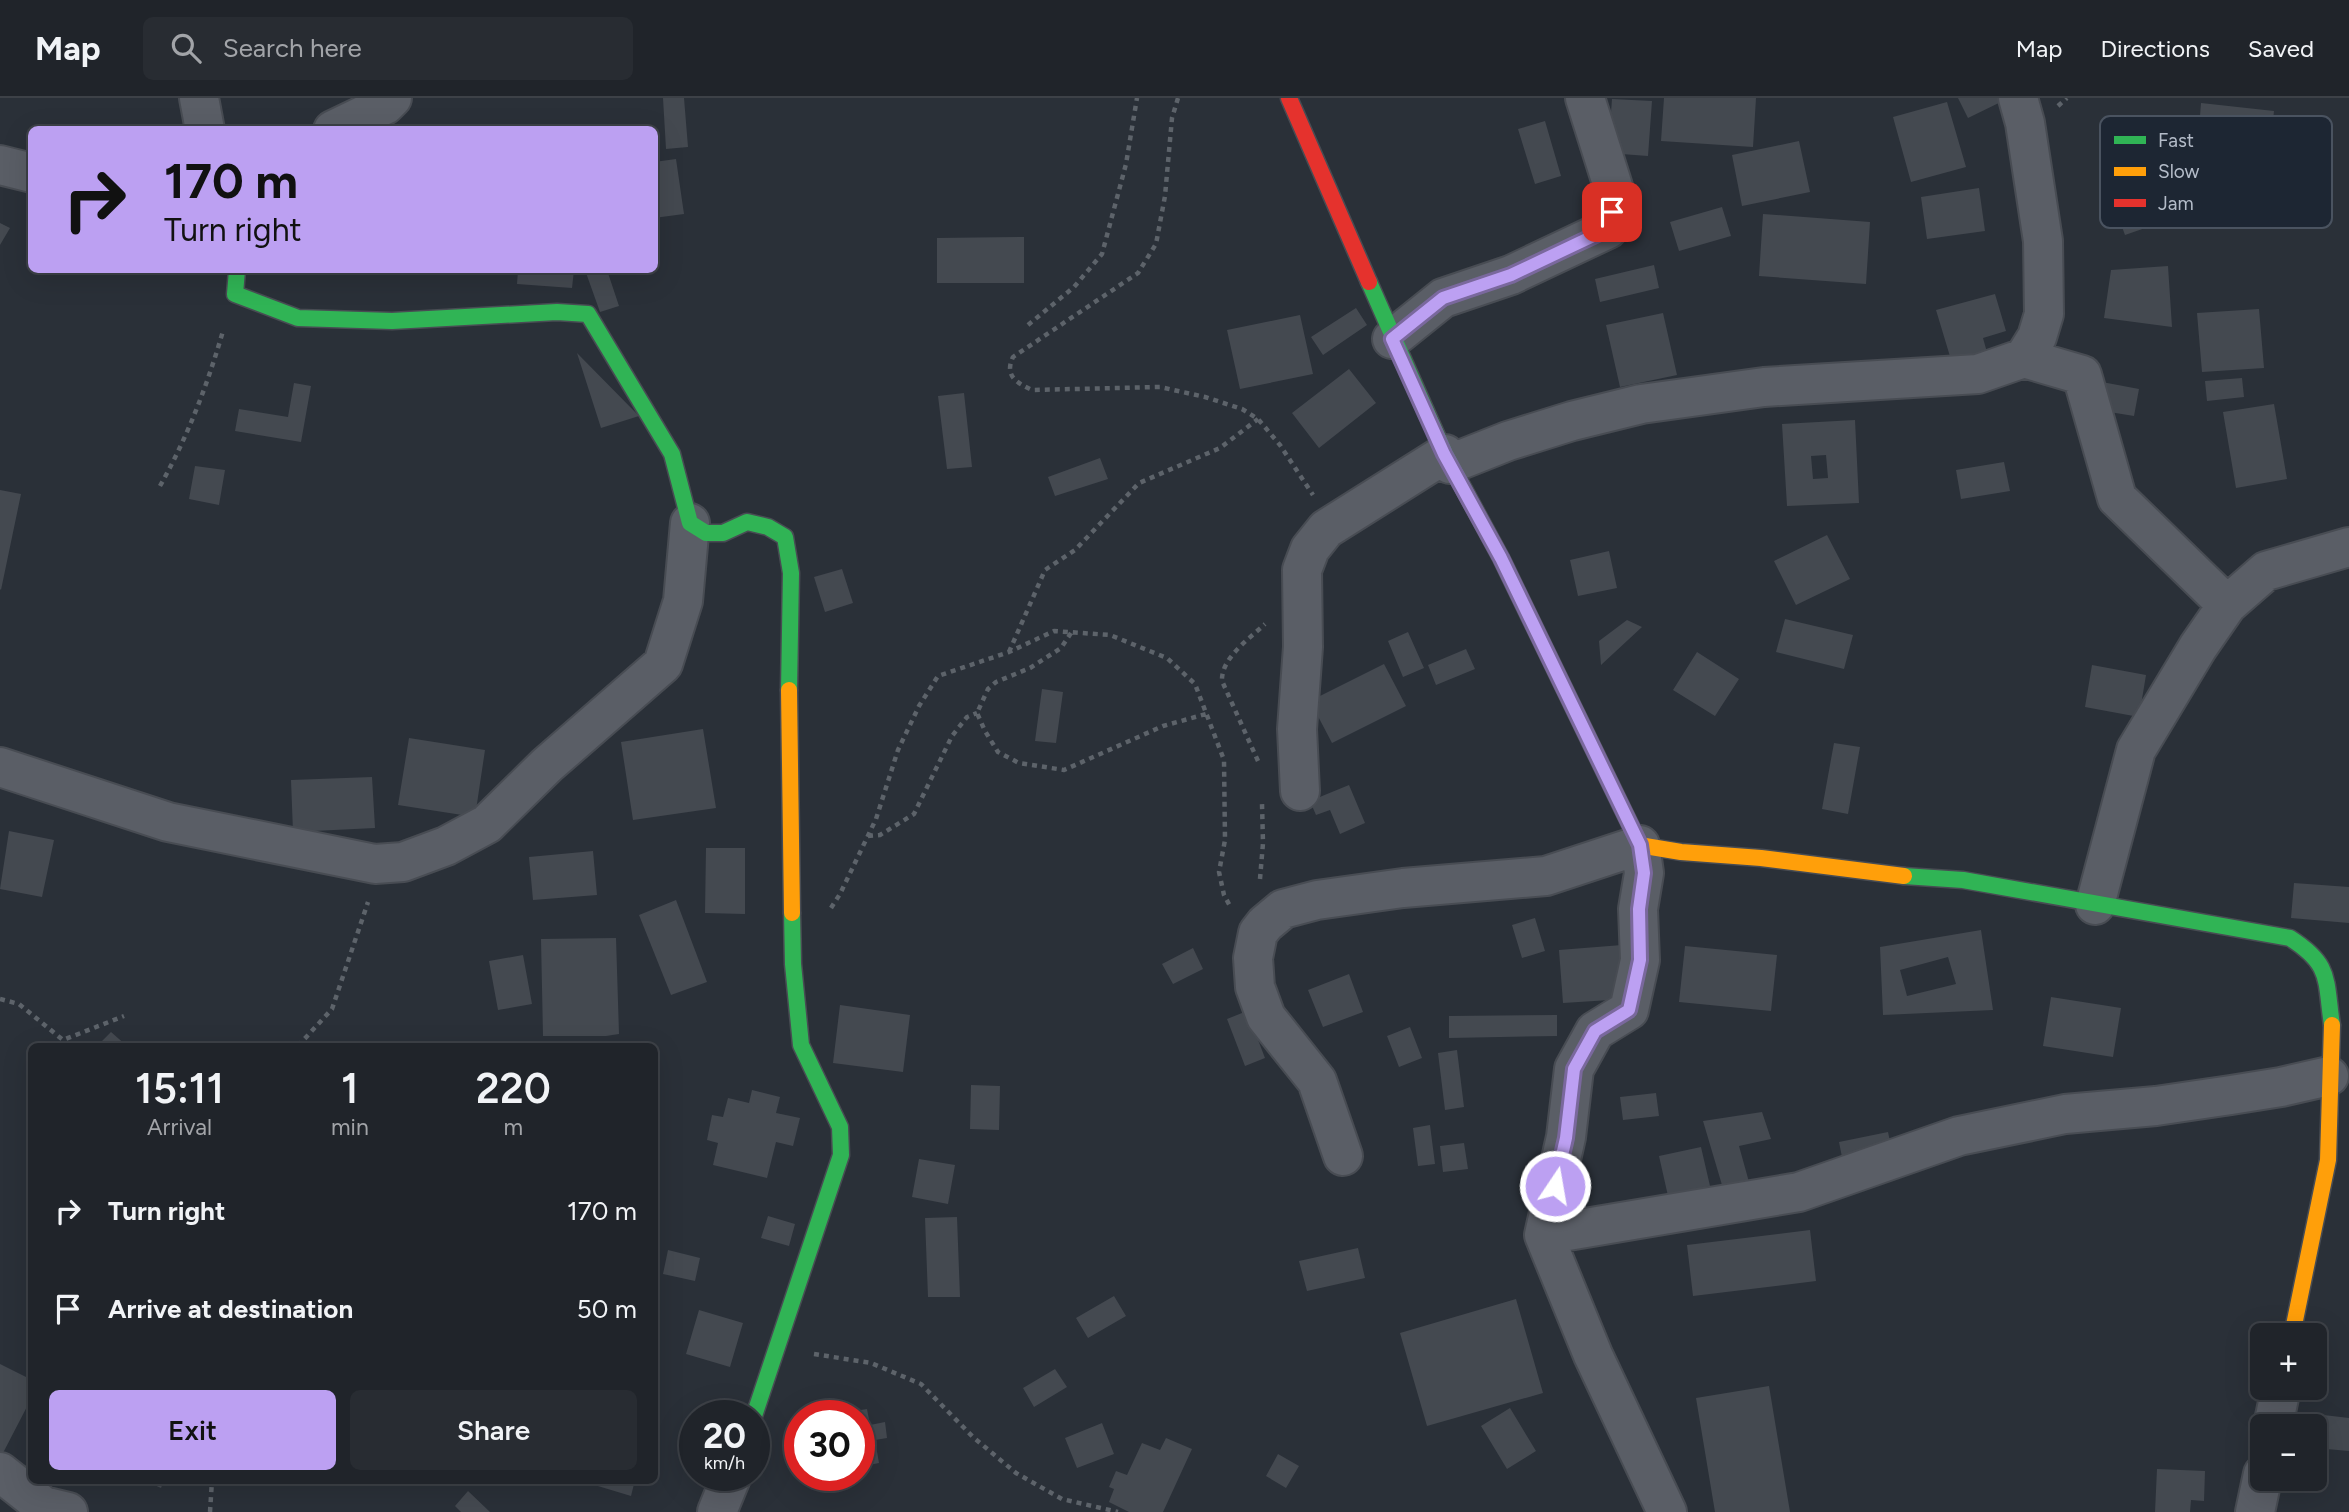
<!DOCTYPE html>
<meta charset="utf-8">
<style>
body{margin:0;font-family:Figtree,sans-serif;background:#282c32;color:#f1f3f6;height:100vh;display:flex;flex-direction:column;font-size:26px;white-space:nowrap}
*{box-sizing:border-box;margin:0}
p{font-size:23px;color:#a2a4a8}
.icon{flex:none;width:38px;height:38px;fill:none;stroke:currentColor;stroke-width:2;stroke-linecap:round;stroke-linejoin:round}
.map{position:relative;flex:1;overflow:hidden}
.side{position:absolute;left:28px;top:945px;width:630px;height:441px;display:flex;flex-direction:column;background:#20242a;border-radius:10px;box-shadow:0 7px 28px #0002,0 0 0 2px #3d4147}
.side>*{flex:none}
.hud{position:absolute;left:28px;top:28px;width:630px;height:147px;border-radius:10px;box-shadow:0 7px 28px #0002,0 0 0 2px #3d4147;background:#bca0f2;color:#111;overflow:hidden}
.tools{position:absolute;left:2250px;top:1225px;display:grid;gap:14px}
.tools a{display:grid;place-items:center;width:77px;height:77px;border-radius:10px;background:#20242a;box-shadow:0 7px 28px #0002,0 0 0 2px #3d4147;font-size:35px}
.speed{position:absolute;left:679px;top:1302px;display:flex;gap:14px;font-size:35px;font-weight:700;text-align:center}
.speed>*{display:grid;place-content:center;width:91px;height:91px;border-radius:50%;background:#20242a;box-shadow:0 7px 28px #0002,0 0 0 2px #3d4147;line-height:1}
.speed small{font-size:18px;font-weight:400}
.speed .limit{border:10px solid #d22;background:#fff;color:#111}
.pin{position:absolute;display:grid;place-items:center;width:60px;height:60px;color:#fff;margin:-30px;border-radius:14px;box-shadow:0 4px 10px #0006}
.me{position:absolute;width:77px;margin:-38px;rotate:12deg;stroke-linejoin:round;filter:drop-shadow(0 0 5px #0008)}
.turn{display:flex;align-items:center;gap:24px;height:147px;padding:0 21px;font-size:32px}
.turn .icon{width:91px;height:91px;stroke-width:2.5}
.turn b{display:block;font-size:49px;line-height:60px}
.eta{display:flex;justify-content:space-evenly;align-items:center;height:119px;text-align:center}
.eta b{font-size:42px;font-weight:600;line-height:49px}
.primary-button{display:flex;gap:14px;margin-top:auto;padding:14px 21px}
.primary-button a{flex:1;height:80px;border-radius:10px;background:#bca0f2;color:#111;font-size:28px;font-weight:600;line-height:80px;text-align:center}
.primary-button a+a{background:#282c32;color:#f1f3f6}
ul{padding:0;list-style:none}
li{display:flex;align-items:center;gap:21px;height:98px;padding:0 21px}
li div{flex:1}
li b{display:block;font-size:26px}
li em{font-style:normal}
header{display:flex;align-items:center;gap:42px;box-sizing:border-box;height:98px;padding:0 35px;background:#20242a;border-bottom:2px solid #3d4147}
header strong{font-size:33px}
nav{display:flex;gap:38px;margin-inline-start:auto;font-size:24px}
.search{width:490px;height:63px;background:#282c32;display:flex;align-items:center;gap:18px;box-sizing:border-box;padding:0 24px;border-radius:10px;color:#a2a4a8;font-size:26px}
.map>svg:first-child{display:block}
.building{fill:#444950;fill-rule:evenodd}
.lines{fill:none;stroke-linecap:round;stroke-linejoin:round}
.street-casing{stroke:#484c53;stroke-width:42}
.fast-casing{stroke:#484c53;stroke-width:19}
.slow-casing{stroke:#484c53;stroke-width:19}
.jam-casing{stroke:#484c53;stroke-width:19}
.path{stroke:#5d636a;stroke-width:4.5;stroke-dasharray:5 5;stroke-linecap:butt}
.street{stroke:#5a5e66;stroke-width:38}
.fast{stroke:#30b455;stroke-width:16}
.slow{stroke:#ff9f0a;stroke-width:16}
.jam{stroke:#e5322d;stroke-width:16}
.route-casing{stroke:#7a689d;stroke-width:18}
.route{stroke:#bca0f2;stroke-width:12}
.key{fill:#1d2633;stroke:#4a5360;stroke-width:2}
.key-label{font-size:19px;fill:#b4bcc9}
</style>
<header>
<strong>Map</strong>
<div class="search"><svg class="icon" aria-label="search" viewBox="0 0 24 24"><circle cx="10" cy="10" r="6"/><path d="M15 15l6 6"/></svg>Search here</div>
<nav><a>Map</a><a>Directions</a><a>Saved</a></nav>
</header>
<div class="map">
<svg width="2349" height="1414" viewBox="0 0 2349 1414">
<rect width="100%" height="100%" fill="#2a3038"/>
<path class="building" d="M663,0H684L688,49L666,51Z
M1664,0H1756L1753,49L1661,43Z
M1958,0H2009L1968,20Z
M1612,1L1652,3L1648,58L1608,55Z
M1947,4L1966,69L1911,84L1893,19Z
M2201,5L2274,13L2270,51L2198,44Z
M1545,23L1561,78L1535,86L1518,31Z
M1799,43L1810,94L1742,108L1732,57Z
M676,61L684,116L654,120V64Z
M2183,74L2197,112L2125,137L2111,99Z
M1979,90L1985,133L1927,141L1921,99Z
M1722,109L1731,138L1679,153L1670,124Z
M1763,116L1870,124L1866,186L1759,178Z
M0,125L10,130L0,147Z
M1024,139V185H937V140Z
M1654,167L1659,190L1600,204L1595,181Z
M2168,168L2172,229L2104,220L2111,172Z
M518,172H574L572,190L517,186Z
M585,172H607L619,208L600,214Z
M1995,196L2006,233L1983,240L1990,265L1955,275L1936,212Z
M1356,210L1367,227L1323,257L1311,239Z
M2259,211L2264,270L2202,274L2197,215Z
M1663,215L1677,277L1620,289L1606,227Z
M1300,217L1313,276L1240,291L1227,232Z
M577,255L639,318L601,330Z
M1349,271L1376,305L1319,350L1292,315Z
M2242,280L2244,299L2207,303L2205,283Z
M2102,284L2139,291L2134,318L2097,312Z
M294,285L311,288L301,344L235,333L239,311L288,319Z
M964,295L972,369L947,371L938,298Z
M2274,306L2287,381L2236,390L2223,314Z
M1855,322L1859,405L1787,408L1782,326ZM1826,357L1828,380L1813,381L1811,358Z
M1100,360L1108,381L1055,398L1048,379Z
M2004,364L2010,393L1961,401L1956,372Z
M195,368L225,372L219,407L189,401Z
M0,392L21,396L1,492L0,491Z
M1827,437L1850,481L1796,507L1774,463Z
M1609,453L1617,490L1578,498L1570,462Z
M842,471L853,505L825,514L814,479Z
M1785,521L1853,537L1844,571L1776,554Z
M1627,522L1642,529L1601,567L1599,543Z
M1408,534L1424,570L1403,579L1388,543Z
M1466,551L1475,571L1436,587L1428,567Z
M1697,554L1739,581L1715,618L1673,592Z
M1384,566L1406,608L1332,645L1310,603Z
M2092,567L2146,577L2139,619L2085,609Z
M1042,591L1063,594L1056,645L1035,643Z
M703,631L716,710L633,722L621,644Z
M409,640L485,652L475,719L398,707Z
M1834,645L1860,649L1848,716L1822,711Z
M372,679L375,730L293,734L291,682Z
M1349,687L1365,725L1340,736L1330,712L1316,717L1310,703Z
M9,733L54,742L42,799L0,791Z
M706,750H745V816L705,815Z
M593,753L597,797L533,802L529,759Z
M2294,785L2349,789V825L2291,820Z
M676,802L707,884L671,897L639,817Z
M1535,820L1545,853L1522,860L1512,827Z
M1981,832L1993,912L1883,917L1880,849ZM1948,859L1956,886L1907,898L1900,872Z
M616,840L619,936L606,938H543L541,841Z
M1622,847L1626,901L1563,905L1559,852Z
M1685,848L1777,857L1771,913L1679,904Z
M1193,850L1203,871L1173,886L1162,866Z
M523,857L532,906L498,912L489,863Z
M1349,876L1363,914L1323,929L1308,892Z
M2051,899L2121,910L2113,959L2043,948Z
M840,907L910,917L903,974L833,965Z
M1247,913L1265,960L1245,968L1227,921Z
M1557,917V938L1449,940V918Z
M1410,929L1422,960L1399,969L1387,938Z
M111,934L127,948H97Z
M1457,952L1464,1009L1445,1012L1438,955Z
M971,987L1000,988L999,1032L970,1031Z
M752,992L780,999L776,1015L800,1020L793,1048L776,1044L767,1080L713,1067L718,1045L707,1042L712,1017L723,1019L728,1000L749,1005Z
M1656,995L1659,1018L1623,1022L1620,999Z
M1762,1014L1771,1041L1739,1048L1749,1084L1722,1087L1703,1023Z
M1430,1027L1435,1066L1418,1068L1413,1030Z
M1888,1034L1892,1053L1843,1064L1839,1044Z
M1464,1045L1468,1071L1443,1074L1440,1048Z
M1701,1049L1710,1088L1668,1098L1659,1058Z
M919,1061L955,1067L948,1106L912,1099Z
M768,1118L795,1126L789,1148L761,1140Z
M957,1119L960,1199H928L925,1120Z
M1810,1132L1816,1183L1693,1198L1687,1147Z
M1358,1150L1365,1180L1307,1193L1299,1163Z
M668,1152L700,1160L695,1183L663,1176Z
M1114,1198L1126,1218L1088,1240L1076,1220Z
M1516,1201L1543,1295L1427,1328L1400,1235Z
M699,1212L743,1225L730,1269L686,1256Z
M0,1266L32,1282V1299L3,1355L0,1354Z
M1055,1271L1067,1289L1034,1309L1023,1290Z
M1769,1288L1790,1414H1715L1696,1300Z
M1510,1310L1536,1353L1507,1371L1481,1328Z
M867,1311L870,1327L885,1324L887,1340L875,1342L879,1365L859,1369V1318L835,1316Z
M2315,1316L2349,1320V1353L2315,1350Z
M1102,1325L1114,1356L1077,1370L1065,1340Z
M1166,1340L1192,1351L1163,1414H1129L1109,1404L1114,1391L1109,1389L1116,1373L1127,1377L1142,1345L1160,1352Z
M1278,1356L1299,1368L1286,1390L1266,1378Z
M2157,1371L2205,1373L2204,1403L2191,1402L2190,1414H2155Z
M143,1382H164L161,1390Z
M578,1382H635L631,1398Z
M468,1393L490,1414H461L455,1408Z"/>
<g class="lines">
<g class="street-casing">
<path id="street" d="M199,0L205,32
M333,32L385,7L392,0
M0,67L32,75
M1392,241L1443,200L1511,177L1608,131L1616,98L1585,0
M2024,260L2082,277L2117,400L2227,507
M1450,366L1508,343L1572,323L1641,306L1764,289L1978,276L2024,260L2037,239L2044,216L2043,143L2025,25L2018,0
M0,669L168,724L375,766L403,764L446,748L487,726L547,667L663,566L683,503L690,425
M1300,693L1297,631L1303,549L1302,472L1310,451L1326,431L1445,356
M2095,807L2136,652L2198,549L2227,507L2266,473L2349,449
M1343,1058L1317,983L1266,919L1255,889L1253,860L1258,835L1265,826L1283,811L1317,802L1403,790L1546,778L1640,747L1644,775L1638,811L1640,862L1629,912L1595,933L1574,971L1566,1039L1544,1137L1593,1257L1667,1414
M1544,1137L1799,1094L1959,1038L2065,1016L2156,1008L2231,997L2281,989L2329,978
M2273,1328L2281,1290
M0,1374L43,1408L68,1414
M717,1414L732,1377
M2255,1414L2263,1376"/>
</g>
<g class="fast-casing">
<path id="fast" d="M237,172L235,196L298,220L392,223L557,214L588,216L672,356L690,425L706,435H723L747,424L768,429L785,439L791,475L789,592
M1369,184L1445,356L1501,460L1640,747L1645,748
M1904,778L1963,782L2290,840C2332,867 2325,881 2332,927
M754,1318L841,1057L840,1029L801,947L793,866L792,815"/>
</g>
<g class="slow-casing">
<path id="slow" d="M789,592L792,815
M1645,748L1681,754L1761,760L1904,778
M2292,1237L2328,1062L2332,927"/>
</g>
<g class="jam-casing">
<path id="jam" d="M1289,0L1369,184"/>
</g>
<path class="path" d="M1178,0L1172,20L1165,98L1156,146L1138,175L1013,259C1004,278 1017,285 1032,292L1160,289L1205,299L1242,311L1258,321L1280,347L1313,397
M2058,8L2067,0
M1028,227L1074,189L1102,156L1126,66L1137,0
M160,388C188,338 207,288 223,233
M1071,535L1061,550L1030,570L996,584L988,591L977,615L985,633L998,654L1019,665L1064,672L1163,628L1206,616
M1009,554L1045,472L1075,452L1139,385L1220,350L1258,321
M1258,663L1222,583C1221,560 1249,541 1265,526
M868,738L880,737L914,716L952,638L967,619L977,615
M1260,781L1263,745L1262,706
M831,810L840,796L876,721L898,652L919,608L938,578L1009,554L1054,533L1110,537L1167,560L1195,586L1224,662L1225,742L1219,774L1224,797L1230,808
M0,901L19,906L63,942L124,918
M298,948L332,911L368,804
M814,1256L871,1265L921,1286L973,1339L1016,1375L1062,1401L1118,1414
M210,1414L212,1382"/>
<use href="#street" class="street"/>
<use href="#fast" class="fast"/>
<use href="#slow" class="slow"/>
<use href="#jam" class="jam"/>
</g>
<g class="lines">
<g class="route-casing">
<path id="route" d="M1555,1088L1566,1040L1574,971L1595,933L1629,912L1640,862L1639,811L1644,775L1640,747L1501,460L1444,356L1392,241L1443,200L1511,177L1608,131L1612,114"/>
</g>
<use href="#route" class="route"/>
</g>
<rect x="2100" y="18" width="232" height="112" rx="10" class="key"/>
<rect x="2114" y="38" width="32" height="8" fill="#30b455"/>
<rect x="2114" y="69" width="32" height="9" fill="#ff9f0a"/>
<rect x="2114" y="101" width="32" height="8" fill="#e5322d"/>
<g class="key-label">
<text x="2158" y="49">Fast</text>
<text x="2158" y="80">Slow</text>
<text x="2158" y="112">Jam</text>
</g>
</svg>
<div class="tools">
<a>+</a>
<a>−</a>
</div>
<div class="speed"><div>20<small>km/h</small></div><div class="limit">30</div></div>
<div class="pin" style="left:1612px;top:114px;background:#d93025"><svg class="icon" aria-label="arrive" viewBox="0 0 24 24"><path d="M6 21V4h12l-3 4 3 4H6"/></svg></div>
<svg class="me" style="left:1555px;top:1088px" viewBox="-20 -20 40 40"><circle r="17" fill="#bca0f2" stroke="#fff" stroke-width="3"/><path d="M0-11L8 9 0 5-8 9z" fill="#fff"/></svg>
<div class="hud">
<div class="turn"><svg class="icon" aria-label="right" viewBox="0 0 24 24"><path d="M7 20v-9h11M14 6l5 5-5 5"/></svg><div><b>170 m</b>Turn right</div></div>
</div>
<section class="side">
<div class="eta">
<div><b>15:11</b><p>Arrival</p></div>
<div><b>1</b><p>min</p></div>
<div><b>220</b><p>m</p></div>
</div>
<ul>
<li><svg class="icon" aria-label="right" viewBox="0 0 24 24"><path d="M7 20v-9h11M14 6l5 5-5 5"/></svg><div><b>Turn right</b></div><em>170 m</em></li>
<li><svg class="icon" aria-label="arrive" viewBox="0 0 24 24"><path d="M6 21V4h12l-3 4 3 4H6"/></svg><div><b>Arrive at destination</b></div><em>50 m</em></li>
</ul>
<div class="primary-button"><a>Exit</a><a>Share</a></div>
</section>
</div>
